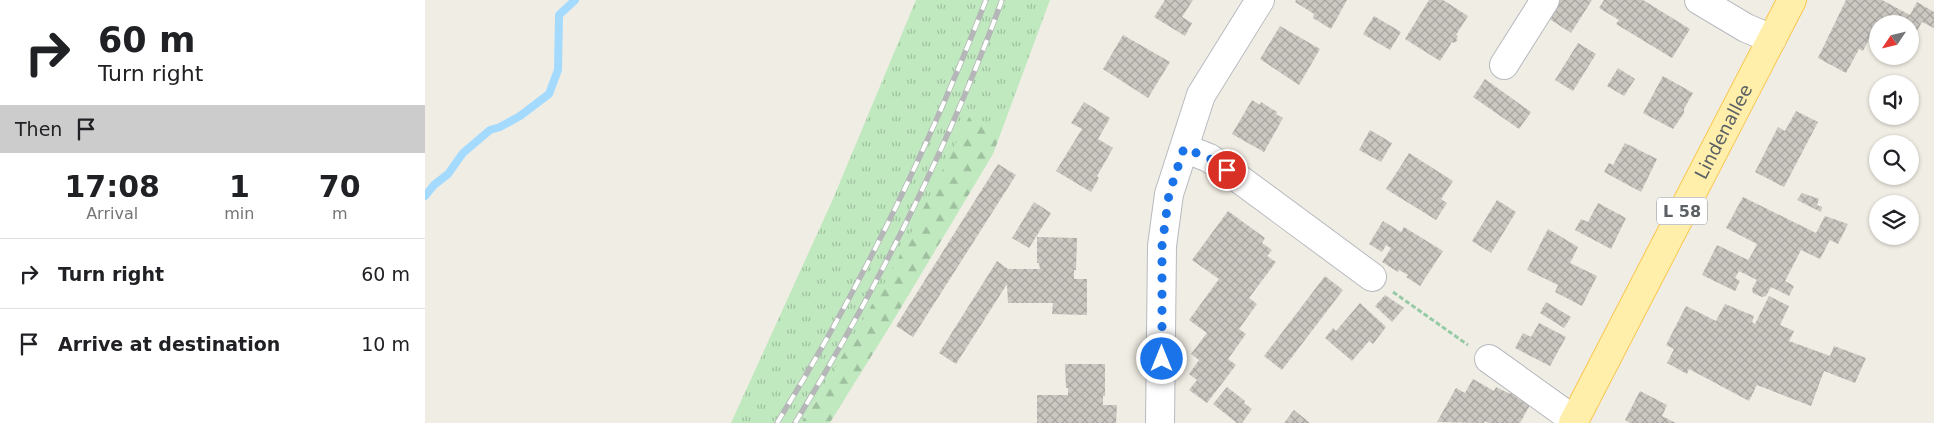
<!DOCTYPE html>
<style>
body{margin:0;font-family:"DejaVu Sans",sans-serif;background:#f2f2f2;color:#202124;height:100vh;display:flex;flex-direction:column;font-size:19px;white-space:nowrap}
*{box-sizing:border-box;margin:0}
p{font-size:16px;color:#757577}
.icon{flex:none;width:28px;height:28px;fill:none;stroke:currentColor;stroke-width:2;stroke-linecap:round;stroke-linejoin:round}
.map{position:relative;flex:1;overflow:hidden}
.panel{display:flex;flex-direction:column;background:#fff;width:425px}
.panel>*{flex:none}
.guide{background:#fff;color:#202124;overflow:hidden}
.needle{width:32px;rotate:235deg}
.controls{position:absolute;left:1444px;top:15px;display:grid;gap:10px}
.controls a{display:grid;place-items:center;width:50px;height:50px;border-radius:50%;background:#fff;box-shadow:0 1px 4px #0004;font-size:25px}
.pin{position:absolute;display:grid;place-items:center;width:42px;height:42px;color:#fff;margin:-21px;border:2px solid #fff;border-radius:50%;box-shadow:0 1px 5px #0007}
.me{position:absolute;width:55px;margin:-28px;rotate:0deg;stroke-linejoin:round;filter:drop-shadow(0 0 4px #0008)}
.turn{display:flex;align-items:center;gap:18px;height:105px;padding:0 15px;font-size:22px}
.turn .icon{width:65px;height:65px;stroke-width:2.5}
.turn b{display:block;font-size:35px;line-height:42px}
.then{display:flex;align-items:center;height:48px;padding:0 15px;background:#0003;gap:10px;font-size:19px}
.eta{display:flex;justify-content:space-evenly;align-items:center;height:85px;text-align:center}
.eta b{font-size:30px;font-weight:700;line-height:35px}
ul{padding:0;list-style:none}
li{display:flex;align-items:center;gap:15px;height:70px;padding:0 15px;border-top:1px solid #e0e0e0}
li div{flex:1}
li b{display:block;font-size:19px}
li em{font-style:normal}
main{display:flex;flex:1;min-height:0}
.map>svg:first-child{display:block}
.grass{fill:url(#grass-tufts)}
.forest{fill:url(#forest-firs)}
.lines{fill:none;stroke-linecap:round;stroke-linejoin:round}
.stream{stroke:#a5daff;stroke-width:8}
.building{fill:url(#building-cross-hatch)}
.minor-casing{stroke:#b7babf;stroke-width:30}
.major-casing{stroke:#fac752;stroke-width:30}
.path{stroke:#97cba5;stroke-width:3;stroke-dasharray:5 2.5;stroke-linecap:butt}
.minor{stroke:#fff;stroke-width:28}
.major{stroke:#ffefaa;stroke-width:28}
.rail-casing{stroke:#b5b6b7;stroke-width:5.5}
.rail{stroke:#fff;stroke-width:4;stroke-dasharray:11;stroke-linecap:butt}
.route{stroke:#1a73e8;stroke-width:9;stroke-dasharray:0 16.2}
.labels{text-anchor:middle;stroke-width:4.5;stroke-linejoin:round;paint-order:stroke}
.shield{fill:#fff;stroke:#8d9094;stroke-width:1}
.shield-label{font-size:16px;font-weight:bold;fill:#5c6166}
.street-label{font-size:18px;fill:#5c6166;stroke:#fff}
</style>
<main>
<section class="panel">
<div class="guide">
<div class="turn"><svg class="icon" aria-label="right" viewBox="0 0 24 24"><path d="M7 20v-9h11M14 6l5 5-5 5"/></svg><div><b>60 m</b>Turn right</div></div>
<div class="then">Then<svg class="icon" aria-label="arrive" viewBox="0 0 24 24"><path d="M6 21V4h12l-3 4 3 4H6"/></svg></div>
</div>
<div class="eta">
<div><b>17:08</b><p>Arrival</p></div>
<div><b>1</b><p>min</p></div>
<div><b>70</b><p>m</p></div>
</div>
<ul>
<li><svg class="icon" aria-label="right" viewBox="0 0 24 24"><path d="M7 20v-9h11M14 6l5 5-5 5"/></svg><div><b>Turn right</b></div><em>60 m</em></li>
<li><svg class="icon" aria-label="arrive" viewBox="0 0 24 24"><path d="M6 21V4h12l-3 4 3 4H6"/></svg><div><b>Arrive at destination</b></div><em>10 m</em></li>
</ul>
</section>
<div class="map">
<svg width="1509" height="423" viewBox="0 0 1509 423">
<defs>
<pattern id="grass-tufts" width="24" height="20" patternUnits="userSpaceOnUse" patternTransform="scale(1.25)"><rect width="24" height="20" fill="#c0e9bf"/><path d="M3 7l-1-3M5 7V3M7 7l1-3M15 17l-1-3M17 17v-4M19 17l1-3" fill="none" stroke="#9fc09f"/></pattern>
<pattern id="forest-firs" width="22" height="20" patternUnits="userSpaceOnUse" patternTransform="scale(1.25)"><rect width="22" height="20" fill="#c0e9bf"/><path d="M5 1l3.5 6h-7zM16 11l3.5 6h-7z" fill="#9fc09f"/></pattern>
<pattern id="building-cross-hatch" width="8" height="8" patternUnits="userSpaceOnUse" patternTransform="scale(1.25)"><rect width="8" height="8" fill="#cbc7c1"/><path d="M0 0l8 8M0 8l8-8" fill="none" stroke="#a8a5a1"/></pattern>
</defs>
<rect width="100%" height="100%" fill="#f0ede4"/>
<path class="grass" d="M491,0H625L578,127L376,423H306L408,199Z"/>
<path class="forest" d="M544,117L578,127L568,154L465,326L406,421L404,423H376L392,400L472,261Z"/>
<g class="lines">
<path class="stream" d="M0,196L9,185L23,174L38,153L65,130L75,127L95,116L124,94L133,70L134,15L150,0"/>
</g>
<path class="building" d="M740,0H768L757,17L767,23L760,36L729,17Z
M871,0H922L906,29L888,18L889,14L870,2Z
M1004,0H1018L1043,16L1031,35L1033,36L1031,39L1033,40L1029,43L1027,42L1015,61L980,39Z
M1130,0H1167L1146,33L1120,16Z
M1179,0H1218L1265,29L1247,58L1191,24L1194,20L1174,8Z
M1421,0H1457L1485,15L1492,2L1509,12V28L1497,22L1485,44V24H1452V29L1450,28L1438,51L1434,49L1421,73L1393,58Z
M949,16L976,32L965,50L938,34Z
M855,26L895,49L874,85L835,59Z
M698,35L745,62L723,98L678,69Z
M1153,43L1171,54L1148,91L1130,80Z
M1193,68L1210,79L1199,96L1182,86Z
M1238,76L1268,93L1259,109V113L1248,129L1218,113Z
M1060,79L1106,112L1094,129L1048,97Z
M827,100L835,105L836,102L852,112L851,114L858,118L839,152L807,134Z
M659,102L685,118L673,139L688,148L672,176L674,178L666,192L631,171L657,129L646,123Z
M1371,111L1393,122L1359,187L1330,172L1353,127L1360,131Z
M945,130L967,143L956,162L934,150Z
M1200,143L1232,159L1216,192L1179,172L1184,163L1188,165Z
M984,153L1028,181L1016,199L1022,203L1011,220L961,189Z
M573,164L591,175L488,337L471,326Z
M1377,193L1394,199L1392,205L1397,207L1396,212L1372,200Z
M1318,197L1391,233L1400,216L1423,224L1413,244L1405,240L1395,259L1376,250L1360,281L1369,286L1364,296L1346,287L1341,296L1337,297L1328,293L1327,289L1332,280L1314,271L1310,278L1315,281L1310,291L1277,275L1292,245L1323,260L1328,252L1332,244L1301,228Z
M1072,200L1091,212L1066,253L1047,241Z
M609,202L626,213L604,248L587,238Z
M1173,203L1201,218L1186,249L1150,230L1156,219L1163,222Z
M803,211L840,238L837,243L847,250L842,256L851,262L824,298L832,304L814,329L821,334L803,359L811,365L782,403L764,390L772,380L764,374L774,360L766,354L782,333L764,320L794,279L767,260Z
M958,221L976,232L979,227L1018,251L995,286L981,277L983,275L974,270L973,272L957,262L966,248L961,245L957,252L944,244Z
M1123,229L1153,247L1145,263L1172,276L1157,306L1130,292L1133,285L1102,270Z
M612,237L652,238L651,270H649V279H662V315L627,314L628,303H583L582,284L531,364L514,353L572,261L583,269H615L614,263H612Z
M900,276L918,290L857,370L839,356Z
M960,295L979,308L967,322L950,306Z
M1344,296L1364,306L1355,325L1369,331L1364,341L1405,356L1409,346L1441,358L1430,383L1399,371L1386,406L1332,385L1324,401L1264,369L1262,374L1242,363L1249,349L1241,345L1261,306L1291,321L1300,304L1329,316L1327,322L1330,324Z
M1121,302L1146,317L1139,328L1115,313Z
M935,303L961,327L948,344L944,341L927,361L900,338L908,328L911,331Z
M1114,323L1141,337L1125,366L1090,348L1098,333L1106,337Z
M640,364H680V396H678V405H692L691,423H612V395H643V388H641Z
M1048,379L1069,391L1071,387L1085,394L1088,389L1094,393L1092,398L1105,405L1095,423H1064L1060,421L1059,423L1012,422L1031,388L1040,393Z
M802,387L820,401L819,403L827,409L817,423H812L788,404Z
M1215,391L1242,405L1237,416L1251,423H1205L1200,420Z
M869,410L885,423H859Z"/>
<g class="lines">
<g class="minor-casing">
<path id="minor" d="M1274,0L1321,28L1347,39
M1079,65L1120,0
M759,148L784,158L802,170L947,277
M1064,359L1149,420
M735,423L737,246L744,194L776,95L835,0"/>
</g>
<g class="major-casing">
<g id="major">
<path id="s1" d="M1148,423L1367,0"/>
</g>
</g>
<path class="path" d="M968,292L1043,345"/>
<use href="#minor" class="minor"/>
<use href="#major" class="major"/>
<g class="rail-casing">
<path id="rail" d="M352,423C435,289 504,147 561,0
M370,423C452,289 523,148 577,0"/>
</g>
<use href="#rail" class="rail"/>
</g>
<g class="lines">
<path class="route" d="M737,359V246L744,194L759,148L784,158L802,170"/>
</g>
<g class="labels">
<rect class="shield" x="1232" y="197.5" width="50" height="27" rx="4"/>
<g class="shield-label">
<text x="1257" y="217">L 58</text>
</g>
<g class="street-label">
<text dy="6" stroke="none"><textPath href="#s1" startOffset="328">Lindenallee</textPath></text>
</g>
</g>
</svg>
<div class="controls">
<a><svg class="needle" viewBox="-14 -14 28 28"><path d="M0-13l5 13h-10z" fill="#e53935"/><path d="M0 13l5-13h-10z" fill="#757577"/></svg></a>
<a><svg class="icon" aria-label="sound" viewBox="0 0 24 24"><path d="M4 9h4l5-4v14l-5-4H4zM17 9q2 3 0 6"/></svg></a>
<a><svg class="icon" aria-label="search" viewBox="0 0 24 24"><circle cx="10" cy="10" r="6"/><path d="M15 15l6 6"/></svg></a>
<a><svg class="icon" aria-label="layers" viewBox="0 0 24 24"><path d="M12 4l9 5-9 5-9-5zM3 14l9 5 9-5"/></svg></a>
</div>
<div class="pin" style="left:802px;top:170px;background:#d93025"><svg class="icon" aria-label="arrive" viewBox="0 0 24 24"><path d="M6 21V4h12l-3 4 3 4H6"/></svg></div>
<svg class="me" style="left:737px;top:359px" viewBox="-20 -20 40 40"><circle r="17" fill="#1a73e8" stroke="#fff" stroke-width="3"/><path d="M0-11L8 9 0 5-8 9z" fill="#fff"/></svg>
</div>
</main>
